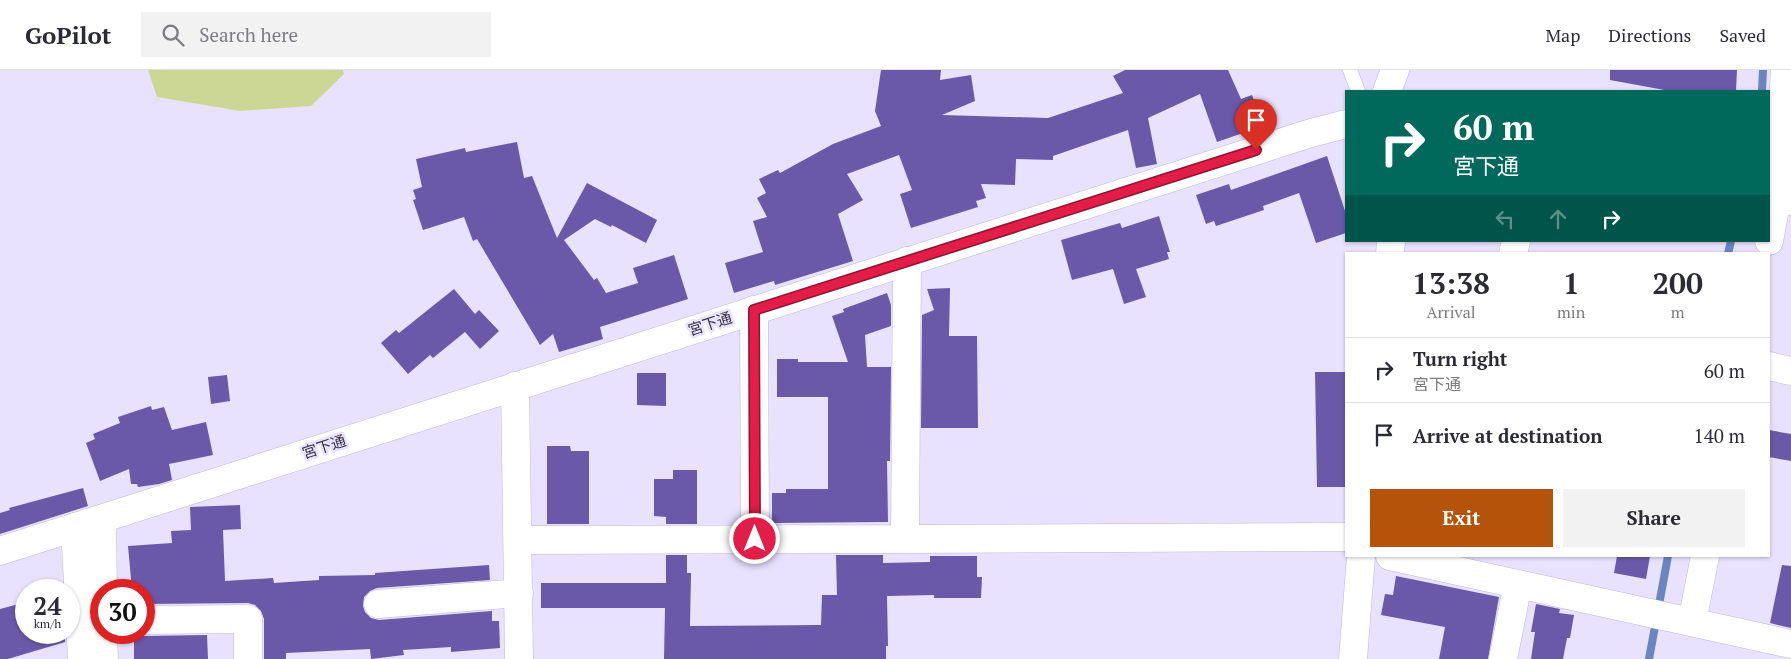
<!DOCTYPE html>
<meta charset="utf-8">
<style>
body{margin:0;font-family:"PT Serif","Noto Sans JP",serif;background:#f2f2f3;color:#2b2b33;height:100vh;display:flex;flex-direction:column;font-size:19px;white-space:nowrap}
*{box-sizing:border-box;margin:0}
p{font-size:16px;color:#7c7c81}
.icon{flex:none;width:28px;height:28px;fill:none;stroke:currentColor;stroke-width:2;stroke-linecap:round;stroke-linejoin:round}
.map{position:relative;flex:1;overflow:hidden}
.sheet{position:absolute;left:1345px;top:182px;width:425px;height:305px;display:flex;flex-direction:column;background:#fff;border-radius:0px;box-shadow:0 1px 4px #0004}
.sheet>*{flex:none}
.top-card{position:absolute;left:1345px;top:20px;width:425px;height:152px;border-radius:0px;box-shadow:0 1px 4px #0004;background:#00695c;color:#fff;overflow:hidden}
.speed{position:absolute;left:15px;top:509px;display:flex;gap:10px;font-size:25px;font-weight:700;text-align:center}
.speed>*{display:grid;place-content:center;width:65px;height:65px;border-radius:50%;background:#fff;box-shadow:0 1px 4px #0004;line-height:1}
.speed small{font-size:12px;font-weight:400}
.speed .limit{border:8px solid #d22;background:#fff;color:#111}
.pin{position:absolute;display:grid;place-items:center;width:42px;height:42px;color:#fff;margin:-51px -21px;border-radius:50% 50% 50% 0;rotate:-45deg;box-shadow:0 0 5px #0007}
.pin .icon{rotate:45deg}
.me{position:absolute;width:55px;margin:-28px;rotate:0deg;stroke-linejoin:round;filter:drop-shadow(0 0 4px #0008)}
.turn{display:flex;align-items:center;gap:18px;height:105px;padding:0 25px;font-size:22px}
.turn .icon{width:65px;height:65px;stroke-width:2.5}
.turn b{display:block;font-size:35px;line-height:42px}
.lanes{display:flex;align-items:center;height:48px;padding:0 25px;background:#0003;justify-content:center;gap:25px;direction:ltr}
.lanes .off{opacity:.35}
.eta{display:flex;justify-content:space-evenly;align-items:center;height:85px;text-align:center}
.eta b{font-size:30px;font-weight:700;line-height:35px}
.primary-button{display:flex;gap:10px;margin-top:auto;padding:10px 25px}
.primary-button a{flex:1;height:58px;border-radius:0px;background:#b45309;color:#fff;font-size:20px;font-weight:700;line-height:58px;text-align:center}
.primary-button a+a{background:#f2f2f3;color:#2b2b33}
ul{padding:0;list-style:none}
li{display:flex;align-items:center;gap:15px;height:65px;padding:0 25px;border-top:1px solid #e1e1e2}
li div{flex:1}
li b{display:block;font-size:19px}
li em{font-style:normal}
header{display:flex;align-items:center;gap:30px;box-sizing:border-box;height:70px;padding:0 25px;background:#fff;border-bottom:1px solid #e1e1e2}
header strong{font-size:24px}
nav{display:flex;gap:28px;margin-inline-start:auto;font-size:18px}
.search{width:350px;height:45px;background:#f2f2f3;display:flex;align-items:center;gap:12px;box-sizing:border-box;padding:0 18px;border-radius:0px;color:#7c7c81;font-size:19px}
.map>svg:first-child{display:block}
.green{fill:#ccd795}
.lines{fill:none;stroke-linecap:round;stroke-linejoin:round}
.stream{stroke:#6a85c0;stroke-width:8}
.building{fill:#6a59a8}
.service-casing{stroke:#bfb7d9;stroke-width:15}
.minor-casing{stroke:#bfb7d9;stroke-width:29}
.tertiary-casing{stroke:#bfb7d9;stroke-width:29}
.service{stroke:#fff;stroke-width:14}
.minor{stroke:#fff;stroke-width:28}
.tertiary{stroke:#fff;stroke-width:28}
.route-casing{stroke:#92132f;stroke-width:12}
.route{stroke:#e11d48;stroke-width:9}
.labels{text-anchor:middle;stroke-width:5;stroke-linejoin:round;paint-order:stroke}
.street-label{font-size:15px;fill:#373341;stroke:#e8e2fe}
</style>
<header>
<strong>GoPilot</strong>
<div class="search"><svg class="icon" aria-label="search" viewBox="0 0 24 24"><circle cx="10" cy="10" r="6"/><path d="M15 15l6 6"/></svg>Search here</div>
<nav><a>Map</a><a>Directions</a><a>Saved</a></nav>
</header>
<div class="map">
<svg width="1791" height="589" viewBox="0 0 1791 589">
<rect width="100%" height="100%" fill="#e8e2fe"/>
<path class="green" d="M148,0H343L344,4L311,36L240,41L157,27Z"/>
<g class="lines">
<path class="stream" d="M1762,21L1763,0
M1728,184L1731,171
M1649,589L1668,486"/>
</g>
<path class="building" d="M881,0H941L940,10L971,5L975,31L942,45L1048,48L1123,23L1113,6L1125,0H1228L1241,29L1252,25L1263,56L1217,72L1200,24L1148,48L1157,94L1136,98L1128,60L1053,86V90L1016,89L1015,115L981,114L986,128L976,131L978,137L911,158L900,124L912,120L899,85L847,104L863,130L838,144L853,191L775,215L774,211L734,223L725,193L763,182L753,151L767,147L757,128L766,123L759,109L778,100L780,103L833,74L881,56L875,41Z
M1610,0H1737L1736,21H1670L1610,10Z
M517,72L524,108L532,106L557,168L587,113L657,150L646,173L612,155L611,157L595,149L564,170L594,210L597,208L606,223L638,213L633,198L674,185L688,229L600,257L603,269L559,282L553,264L540,275L477,169L473,171L464,147L423,160L413,130L416,129L413,120L422,117L416,89L465,78L466,82Z
M1327,86L1346,144V163L1316,173L1299,123L1263,136L1264,140L1216,156L1214,151L1206,154L1196,125L1229,114L1231,120Z
M1159,146L1170,182H1167L1169,189L1136,199L1146,227L1124,234L1113,199L1072,210L1061,170L1120,153L1122,158Z
M950,218L949,266H977L978,358H921L922,245L934,240L927,219Z
M454,219L475,244L479,240L499,261L480,279L465,262L433,288L430,285L408,304L381,273L396,260L399,263Z
M887,223L891,235V256L865,265L867,297H891L890,391H887L888,452L772,453V423H786V419H828V327H777V289H798V292H848L832,246L844,242L843,239Z
M1315,302H1346V356H1345V417H1317Z
M637,303H666V336L637,335Z
M227,305L230,331L211,334L208,307Z
M151,336L152,340L164,337L172,360L206,352L213,385L169,394L172,410L159,414L138,417L137,414H131L129,399L100,411L86,373L95,369L93,364L120,353L118,347Z
M1769,360L1791,364V391L1769,387Z
M547,376H570L571,381H589V454H547Z
M673,400H697V454H666V447L654,446V409H673Z
M83,418L88,436L0,464V443L10,440L9,438Z
M240,435L241,459L223,460L225,511L273,508L274,513L319,510V506L375,505V503L489,495L490,510L377,518L370,521L364,527L363,536L365,542L371,548L379,550L492,541V551H499L500,578L451,582V577L403,580L404,585L371,589L370,579L286,583V589H264V549L261,541L255,535L248,533L148,534L147,520H132L128,476L172,473L171,461L191,460L190,437Z
M666,485H687V503H691L690,556L821,555L822,525H837L836,485H883V493L930,492V486H977V507H982L981,528H934V525L887,526L888,576H886V589H664L665,538H541V513H666Z
M1617,486H1650L1646,509L1614,503Z
M1782,495L1791,496V558L1770,553Z
M1396,506L1499,527L1488,589H1439L1445,557L1381,545L1385,524L1393,525Z
M26,532V562H65V572L8,589H0V539Z
M1536,534L1560,539L1559,543L1574,545L1570,568H1567L1563,589H1531L1535,562H1531Z
M134,562L144,566L207,565L208,589H134Z"/>
<g class="lines">
<g class="service-casing">
<path id="service" d="M1350,0L1358,21"/>
</g>
<g class="minor-casing">
<path id="minor" d="M1769,171L1777,128L1785,0
M1513,184L1516,171
M754,240L755,469
M1769,296L1791,301
M515,316L519,589
M102,449L103,520
M75,457L82,589
M905,469L1346,467
M518,470L905,469L907,191
M1390,486L1791,574
M378,534L519,523
M144,550L248,549V589
M1692,552L1705,486
M103,562L104,589
M1503,589L1518,514"/>
</g>
<g class="tertiary-casing">
<path id="tertiary" d="M1387,21L1395,0
M1769,127L1791,131
M1390,184L1391,171
M0,481L1311,63L1346,54
M1353,589L1361,486"/>
</g>
<use href="#service" class="service"/>
<use href="#minor" class="minor"/>
<use href="#tertiary" class="tertiary"/>
</g>
<g class="lines">
<g class="route-casing">
<path id="route" d="M755,469L754,240L1256,80"/>
</g>
<use href="#route" class="route"/>
</g>
<g class="labels">
<g class="street-label">
<text transform="translate(710 254) rotate(-18)" y="5">宮下通</text>
<text transform="translate(324 377) rotate(-18)" y="5">宮下通</text>
</g>
</g>
</svg>
<div class="speed"><div>24<small>km/h</small></div><div class="limit">30</div></div>
<div class="pin" style="left:1256px;top:80px;background:#d93025"><svg class="icon" aria-label="arrive" viewBox="0 0 24 24"><path d="M6 21V4h12l-3 4 3 4H6"/></svg></div>
<svg class="me" style="left:755px;top:469px" viewBox="-20 -20 40 40"><circle r="17" fill="#e11d48" stroke="#fff" stroke-width="3"/><path d="M0-11L8 9 0 5-8 9z" fill="#fff"/></svg>
<div class="top-card">
<div class="turn"><svg class="icon" aria-label="right" viewBox="0 0 24 24"><path d="M7 20v-9h11M14 6l5 5-5 5"/></svg><div><b>60 m</b>宮下通</div></div>
<div class="lanes"><svg class="icon off" aria-label="left" viewBox="0 0 24 24"><path d="M17 20v-9H6M10 6l-5 5 5 5"/></svg><svg class="icon off" aria-label="ahead" viewBox="0 0 24 24"><path d="M12 20V5M6 11l6-6 6 6"/></svg><svg class="icon" aria-label="right" viewBox="0 0 24 24"><path d="M7 20v-9h11M14 6l5 5-5 5"/></svg></div>
</div>
<section class="sheet">
<div class="eta">
<div><b>13:38</b><p>Arrival</p></div>
<div><b>1</b><p>min</p></div>
<div><b>200</b><p>m</p></div>
</div>
<ul>
<li><svg class="icon" aria-label="right" viewBox="0 0 24 24"><path d="M7 20v-9h11M14 6l5 5-5 5"/></svg><div><b>Turn right</b><p>宮下通</p></div><em>60 m</em></li>
<li><svg class="icon" aria-label="arrive" viewBox="0 0 24 24"><path d="M6 21V4h12l-3 4 3 4H6"/></svg><div><b>Arrive at destination</b></div><em>140 m</em></li>
</ul>
<div class="primary-button"><a>Exit</a><a>Share</a></div>
</section>
</div>
